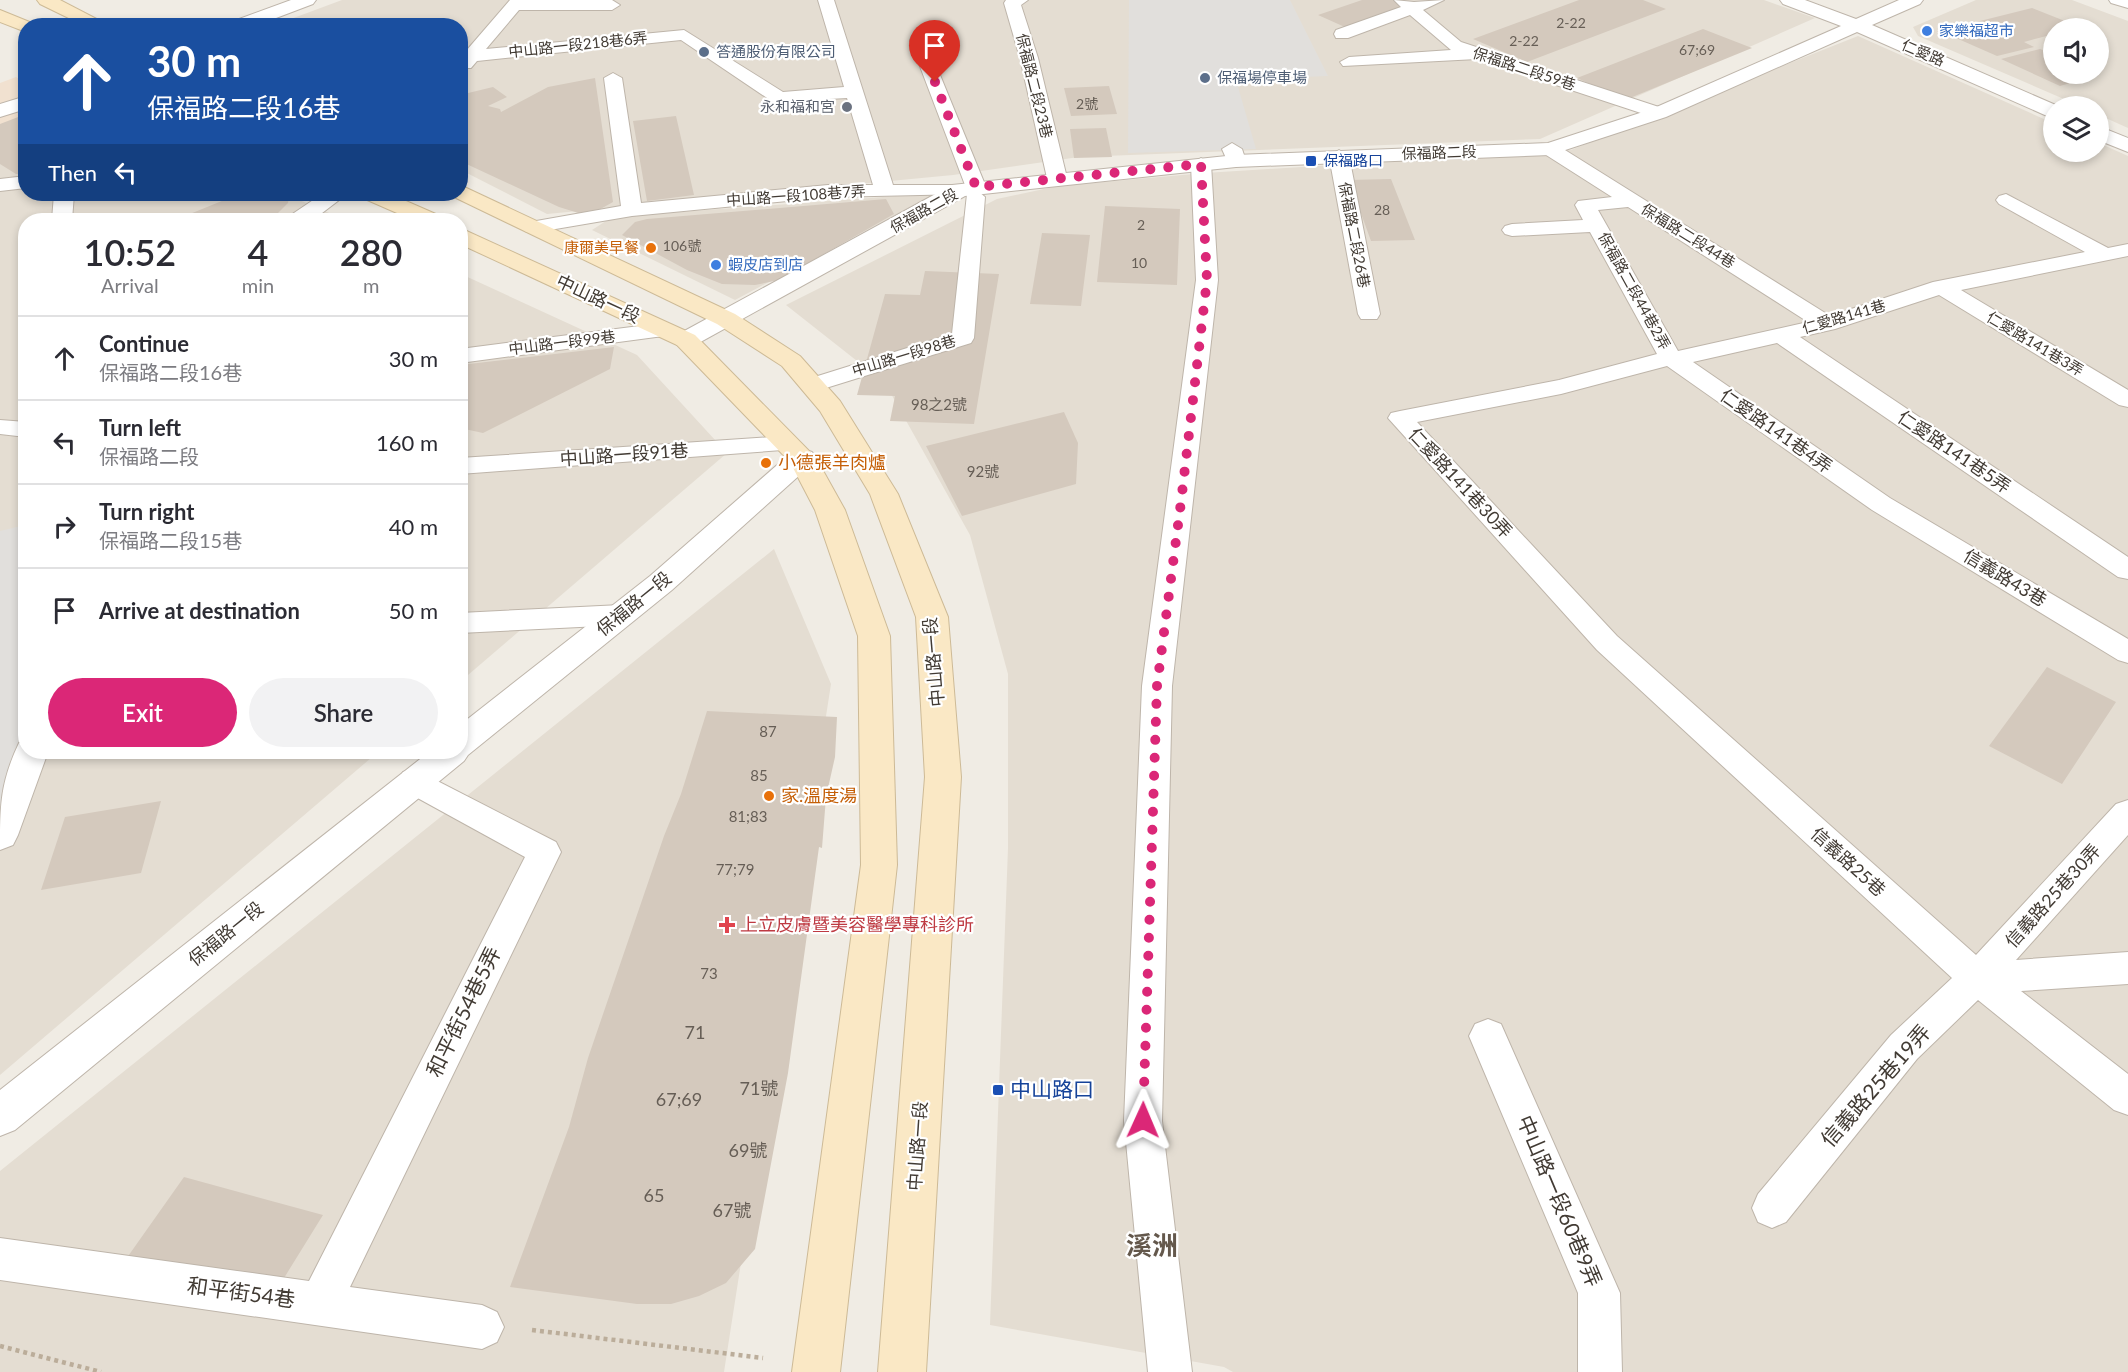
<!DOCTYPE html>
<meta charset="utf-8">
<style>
body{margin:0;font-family:Lato,"Noto Sans TC",sans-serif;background:#f2f2f3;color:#2b2b33;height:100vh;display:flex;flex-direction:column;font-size:22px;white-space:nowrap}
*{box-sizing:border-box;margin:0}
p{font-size:20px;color:#7c7c81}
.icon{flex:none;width:33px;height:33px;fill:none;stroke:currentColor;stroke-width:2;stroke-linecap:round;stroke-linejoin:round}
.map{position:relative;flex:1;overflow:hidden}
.side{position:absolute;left:18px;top:213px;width:450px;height:546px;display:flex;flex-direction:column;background:#fff;border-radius:24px;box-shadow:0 3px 9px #0003}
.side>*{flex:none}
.hud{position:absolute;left:18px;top:18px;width:450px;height:183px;border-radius:24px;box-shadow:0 3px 9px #0003;background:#1a4fa0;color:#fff;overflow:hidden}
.fabs{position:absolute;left:2043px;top:18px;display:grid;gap:12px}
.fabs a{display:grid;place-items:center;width:66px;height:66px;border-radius:50%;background:#fff;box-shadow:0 3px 9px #0003;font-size:30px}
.pin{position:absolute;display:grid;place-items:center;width:51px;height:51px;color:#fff;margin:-62px -26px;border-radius:50% 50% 50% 0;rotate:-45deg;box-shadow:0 0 6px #0007}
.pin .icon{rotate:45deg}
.me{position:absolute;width:66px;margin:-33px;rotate:1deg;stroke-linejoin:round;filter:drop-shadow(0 0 4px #0008)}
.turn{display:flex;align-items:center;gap:21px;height:126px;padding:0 30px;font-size:27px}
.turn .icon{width:78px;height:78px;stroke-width:2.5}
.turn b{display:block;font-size:42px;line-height:51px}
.then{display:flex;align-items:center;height:57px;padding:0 30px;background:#0003;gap:12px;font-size:22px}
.eta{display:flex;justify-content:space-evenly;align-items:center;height:102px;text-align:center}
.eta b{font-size:36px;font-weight:600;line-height:42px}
.cta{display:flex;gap:12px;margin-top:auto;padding:12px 30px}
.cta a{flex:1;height:69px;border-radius:36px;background:#db2777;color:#fff;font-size:24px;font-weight:600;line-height:69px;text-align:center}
.cta a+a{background:#f2f2f3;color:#2b2b33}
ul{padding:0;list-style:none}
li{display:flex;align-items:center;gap:18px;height:84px;padding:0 30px;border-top:2px solid #e1e1e2}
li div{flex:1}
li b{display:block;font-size:22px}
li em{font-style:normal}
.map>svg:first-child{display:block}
.residential{fill:#e4ddd2;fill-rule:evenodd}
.commercial{fill:#f1e1d0}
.parking{fill:#e1dfdc}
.building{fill:#d4c9bd}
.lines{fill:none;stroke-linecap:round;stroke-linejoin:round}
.lane-casing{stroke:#beb5aa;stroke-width:2}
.street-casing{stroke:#beb5aa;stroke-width:2}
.secondary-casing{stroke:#cdba96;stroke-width:2}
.path{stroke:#bbad9a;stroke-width:4.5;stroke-dasharray:4 4;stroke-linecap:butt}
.lane{fill:#fff;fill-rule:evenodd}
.street{fill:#fff;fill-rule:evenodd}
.secondary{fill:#fae8c5;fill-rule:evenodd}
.route{stroke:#db2777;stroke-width:10;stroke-dasharray:0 18}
.shop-dot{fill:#3f7fe0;stroke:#fff;stroke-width:2}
.service-dot{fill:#5c6f8a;stroke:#fff;stroke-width:2}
.worship-dot{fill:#6b7280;stroke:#fff;stroke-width:2}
.transit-dot{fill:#1a4fb4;stroke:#fff;stroke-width:2}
.food-dot{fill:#e8710a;stroke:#fff;stroke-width:2}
.health-dot{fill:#e0444e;stroke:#fff;stroke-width:2}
.labels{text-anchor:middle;stroke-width:4.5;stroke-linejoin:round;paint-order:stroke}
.far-number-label{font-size:14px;fill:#665e56}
.far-shop-label{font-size:15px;fill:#366cbe;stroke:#fff;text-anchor:start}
.far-street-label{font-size:15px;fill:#423b34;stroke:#fff}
.far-service-label{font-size:15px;fill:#4e5e75;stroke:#fff;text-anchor:start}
.far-worship-label{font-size:15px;fill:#5b616d;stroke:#fff;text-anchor:end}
.far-transit-label{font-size:15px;fill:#164399;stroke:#fff;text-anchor:start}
.far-food-label{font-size:15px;fill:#c56008;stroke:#fff;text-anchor:end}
.number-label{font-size:15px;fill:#665e56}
.street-label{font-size:18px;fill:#423b34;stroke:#fff}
.food-label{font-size:18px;fill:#c56008;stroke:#fff;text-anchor:start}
.health-label{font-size:18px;fill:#be3a42;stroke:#fff;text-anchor:start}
.near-number-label{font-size:18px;fill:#665e56}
.near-street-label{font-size:21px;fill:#423b34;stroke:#fff}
.near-transit-label{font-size:21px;fill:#164399;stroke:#fff;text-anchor:start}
.near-quarter-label{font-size:26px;font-weight:bold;fill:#64584c;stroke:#fff}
</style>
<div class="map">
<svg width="2128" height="1372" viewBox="0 0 2128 1372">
<rect width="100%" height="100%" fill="#f0ece4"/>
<path class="residential" d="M342,0H1764L1815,18L1540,139L1079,157L953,175L547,214L461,170L460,26H272Z
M1976,0H2072L2128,21V128L2099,115L2098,106H2080L1918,36L1913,27ZM2054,28H2098V74H2054Z
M1858,36L2053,123L2054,152H2098L2099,143L2128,156V1372H1233L1224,1367L990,1325L1008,848V674L970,535L885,383L786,305L997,199L1058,186L1205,173L1571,150Z
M25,116L26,194H286L345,220H26V752H378L0,1075V126Z
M923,194L931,196L735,300L592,230L612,217Z
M461,274L637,355L727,453L461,681Z
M774,549L831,684L724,1372H0V1171Z"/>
<path class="commercial" d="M16,77L25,84V133L0,143V83Z"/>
<path class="parking" d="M1129,0H1290L1328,76L1236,80L1256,149L1128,153Z
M25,525V744L0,808V531Z"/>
<path class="building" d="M1362,0H1394L1408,6L1347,28L1318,15Z
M1579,0H1643L1666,9L1527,62L1473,39Z
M2032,8L2080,27L2054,28V34L2024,42L2034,47L1997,56L1940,31Z
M1703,29L1752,48L1625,100L1577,78Z
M2040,49L2054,54V74H2101L2060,86L2001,59Z
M595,78L613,202L588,216L559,207L460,161V95L493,87L507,97L488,106L500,109L501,112L548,87Z
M1109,86L1117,114L1071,116L1064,88Z
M26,114V174H16L0,164V124Z
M676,116L694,195L647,201L633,121Z
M1106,128L1112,157L1074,158L1070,129Z
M1391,179L1415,240L1371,241L1349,180Z
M239,194H283L289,197L288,203L271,220H184L180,218Z
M886,199L894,214L779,280L755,285L722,284L687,270L622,235L635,222L647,219Z
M1105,206L1180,209L1177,285L1097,282Z
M1042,233L1090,235L1081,306L1030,304Z
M925,271L999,274L974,424L890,421L895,396L857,395L885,294L920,295Z
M614,347L610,369L483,433L460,428V365Z
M1064,412L1078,443L1076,484L962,516L926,446Z
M2047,667L2116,702L2062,784L1989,746Z
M707,711L837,717L835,757L826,797L822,848L819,847L788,1073L755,1249L726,1283L699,1296L671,1304H637L510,1287L569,1127L588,1058L664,836L681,794Z
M161,801L141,873L41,890L65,817Z
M184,1177L323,1215L263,1312L119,1269Z"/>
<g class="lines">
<g class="lane-casing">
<path id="lane" d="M510,0H612L620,5L612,10H519L486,49L684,30L783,92L844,87L818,0H834L893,185H965L910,40L912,36H924L986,187L979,192L985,197L974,338L971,343L813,392L805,390L801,385L805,380L952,334L967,194L828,197L632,216L532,233L525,231L522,227L525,223L621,206L604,78L613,73L622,78L641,203L828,185H873L847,98L773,102L681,40L477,61L471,68H460V58Z
M1006,0H1028L1021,5L1038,58L1067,178L1064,182L1057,184L1047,178L1020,58L1004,3Z
M1394,0L1414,2L1444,0L1423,10L1461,42L1665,109L1668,113L1659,119L1653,117L1477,59L1343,66L1340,62L1349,57L1451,50L1410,15L1348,38H1336L1334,34L1336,30L1401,7Z
M2109,0H2128V8L2111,3Z
M1232,143L1242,149L1246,161L1243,165H1229L1222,149Z
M1550,143L1557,145L1830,316L1933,282L2085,252L1999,204L1996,200L1999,196L2006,194L2108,248L2128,244V256L1961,290L2128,390V407L2119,405L1939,295L1835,329L1800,337L2128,557V579L2118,577L1777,343L1693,362L1890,498L2128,639V663L2118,660L1872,510L1667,366L1561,394L1417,422L1617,636L1976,955L2116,804L2128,800V835L2016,960L2128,952V984L2021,991L2128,1074V1115L2114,1110L1978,1000L1917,1059L1786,1222L1772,1228L1758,1222L1752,1208L1758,1194L1891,1035L1952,978L1597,650L1388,418L1391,413L1400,411L1559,380L1657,354L1590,232L1512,236L1505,234L1502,230L1505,226L1512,224L1583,220L1575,205L1578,201L1612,197L1543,153L1540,149ZM1628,207L1808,322L1678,351L1598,210Z
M1339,150L1349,156L1380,314L1377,319H1361L1358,314L1329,156Z
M1201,158L1211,164L1218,280L1172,686L1162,1121L1192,1372H1148L1124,1121L1142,686L1196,280L1191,164Z
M26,176V188L0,191V179Z
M54,194H74L72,220H52Z
M663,323L671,325L674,330L671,335L460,363V349Z
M0,420L26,422V437L0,434Z
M787,436L796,439L800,444L796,449L460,474V458Z
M621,605L631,608L635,615L631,622L621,625L460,633V613Z
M414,769L556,842L561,852L350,1287L482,1305L497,1312L504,1327L497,1342L482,1349L0,1280V1238L309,1281L525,857L403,790L398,781L403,772Z
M1488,1019L1501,1024L1620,1293L1622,1372H1578V1293L1469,1036L1475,1024Z"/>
</g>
<g class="street-casing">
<path id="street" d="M291,0H316L313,4L255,26H228L231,22Z
M1780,0H1805L1856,19L1899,0H1923L1920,4L1872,25L2058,106H2054V118L2047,116L1857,32L1666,117L1550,155L1236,167L965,196L695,345L686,348L677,345L673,340L677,335L952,185L1236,155L1548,143L1652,109L1841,26L1783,4Z
M26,96V109L0,117V104Z
M2098,126L2128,138V152L2098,140Z
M322,194H347L313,220H288L291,215Z
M802,449L812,452L816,458L812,464L672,590L468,755L464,761L15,1130L0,1136V1090L429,752H460V725L650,576L792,452Z
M26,741V752H48L18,835L13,845L0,850C0,806 0,783 19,743Z"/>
</g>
<g class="secondary-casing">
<path id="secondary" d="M37,0H60L110,26H85L40,4Z
M0,10L32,23L34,26H26V32L0,22Z
M460,185L735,314L800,356L840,401L898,494L948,617L961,777L926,1372H878L925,777L916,617L870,494L820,411L782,366L717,324L452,196L451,194H460Z
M362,194H390L438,215L441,220H413L365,199Z
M460,228L695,335L816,458L845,510L890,636L897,865L840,1372H792L861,865L858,636L815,510L790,462L677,345L460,244Z"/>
</g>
<path class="path" d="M532,1330L763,1358
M0,1346L101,1372"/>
<use href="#lane" class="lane"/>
<use href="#street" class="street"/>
<use href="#secondary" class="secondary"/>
</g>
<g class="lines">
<path class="route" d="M935,82L976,187L1201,164L1207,280L1181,502L1157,686L1143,1120"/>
</g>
<g class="shop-dot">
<circle cx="1927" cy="31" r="6"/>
<circle cx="716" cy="265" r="6"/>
</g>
<g class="service-dot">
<circle cx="704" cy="52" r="6"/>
<circle cx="1205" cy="78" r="6"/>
</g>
<circle class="worship-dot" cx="847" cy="107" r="6"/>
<g class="transit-dot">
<rect x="1305" y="155" width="12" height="12" rx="3"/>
<rect x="992" y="1084" width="12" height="12" rx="3"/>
</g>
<g class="food-dot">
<circle cx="651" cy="248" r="6"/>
<circle cx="766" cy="463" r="6"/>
<circle cx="769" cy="796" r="6"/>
</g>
<path class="health-dot" d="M724 916h6v6h6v6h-6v6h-6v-6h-6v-6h6z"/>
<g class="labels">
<g class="far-number-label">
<text x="1571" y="28">2-22</text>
<text x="1524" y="46">2-22</text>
<text x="1697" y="55">67;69</text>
<text x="1087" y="109">2號</text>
<text x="1382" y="215">28</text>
<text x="1141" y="230">2</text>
<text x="682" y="251">106號</text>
<text x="1139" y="268">10</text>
</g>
<g class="far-shop-label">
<text x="1939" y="36">家樂福超市</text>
<text x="728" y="270">蝦皮店到店</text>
</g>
<g class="far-street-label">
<text transform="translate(578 45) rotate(-6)" y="5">中山路一段218巷6弄</text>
<text transform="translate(1923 53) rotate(23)" y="5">仁愛路</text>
<text transform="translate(1524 69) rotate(18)" y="5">保福路二段59巷</text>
<text transform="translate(1034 86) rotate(76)" y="5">保福路二段23巷</text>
<text transform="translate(1439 153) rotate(-2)" y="5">保福路二段</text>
<text transform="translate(796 196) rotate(-4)" y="5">中山路一段108巷7弄</text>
<text transform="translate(924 211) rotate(-29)" y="5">保福路二段</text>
<text transform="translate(1354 235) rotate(79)" y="5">保福路二段26巷</text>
<text transform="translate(1688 236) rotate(32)" y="5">保福路二段44巷</text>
<text transform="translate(1634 291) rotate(61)" y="5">保福路二段44巷2弄</text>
<text transform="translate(1844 317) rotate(-16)" y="5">仁愛路141巷</text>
<text transform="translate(562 343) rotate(-7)" y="5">中山路一段99巷</text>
<text transform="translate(2035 344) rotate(31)" y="5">仁愛路141巷3弄</text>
<text transform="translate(904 356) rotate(-17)" y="5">中山路一段98巷</text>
</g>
<g class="far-service-label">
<text x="716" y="57">答通股份有限公司</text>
<text x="1217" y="83">保福場停車場</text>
</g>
<g class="far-worship-label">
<text x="835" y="112">永和福和宮</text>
</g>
<g class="far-transit-label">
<text x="1323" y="166">保福路口</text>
</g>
<g class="far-food-label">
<text x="639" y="253">康爾美早餐</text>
</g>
<g class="number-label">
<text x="939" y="410">98之2號</text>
<text x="983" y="477">92號</text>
<text x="768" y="737">87</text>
<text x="759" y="781">85</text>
<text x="748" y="822">81;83</text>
<text x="735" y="875">77;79</text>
<text x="709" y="979">73</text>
</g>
<g class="street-label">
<text transform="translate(598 299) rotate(25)" y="6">中山路一段</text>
<text transform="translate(1776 431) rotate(35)" y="6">仁愛路141巷4弄</text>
<text transform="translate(1954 452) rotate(34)" y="6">仁愛路141巷5弄</text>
<text transform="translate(624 455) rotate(-4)" y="6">中山路一段91巷</text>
<text transform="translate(1460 483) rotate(47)" y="6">仁愛路141巷30弄</text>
<text transform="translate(2005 578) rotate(31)" y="6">信義路43巷</text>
<text transform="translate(634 604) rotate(-39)" y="6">保福路一段</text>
<text transform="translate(934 662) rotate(-95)" y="6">中山路一段</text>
<text transform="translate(1848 862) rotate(42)" y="6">信義路25巷</text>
<text transform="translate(2053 896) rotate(-48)" y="6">信義路25巷30弄</text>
<text transform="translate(226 934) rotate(-39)" y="6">保福路一段</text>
<text transform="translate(918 1146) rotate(-86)" y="6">中山路一段</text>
</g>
<g class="food-label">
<text x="778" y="469">小德張羊肉爐</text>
<text x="781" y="802">家.溫度湯</text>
</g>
<g class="health-label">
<text x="740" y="931">上立皮膚暨美容醫學專科診所</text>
</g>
<g class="near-number-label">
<text x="695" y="1039">71</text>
<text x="759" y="1095">71號</text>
<text x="679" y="1106">67;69</text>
<text x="748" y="1157">69號</text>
<text x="654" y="1202">65</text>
<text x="732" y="1217">67號</text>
</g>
<g class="near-street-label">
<text transform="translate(464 1012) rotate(-64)" y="7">和平街54巷5弄</text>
<text transform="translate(1876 1086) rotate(-49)" y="7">信義路25巷19弄</text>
<text transform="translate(1559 1201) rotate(67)" y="7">中山路一段60巷9弄</text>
<text transform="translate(241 1293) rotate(8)" y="7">和平街54巷</text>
</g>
<g class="near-transit-label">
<text x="1010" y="1097">中山路口</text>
</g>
<g class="near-quarter-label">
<text x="1152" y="1255">溪洲</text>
</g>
</g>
</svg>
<div class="fabs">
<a><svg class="icon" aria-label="sound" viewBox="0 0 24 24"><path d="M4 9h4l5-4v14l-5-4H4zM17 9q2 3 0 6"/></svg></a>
<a><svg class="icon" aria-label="layers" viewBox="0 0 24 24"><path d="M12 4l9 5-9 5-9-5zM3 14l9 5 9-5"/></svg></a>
</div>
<div class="pin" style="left:935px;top:82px;background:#d93025"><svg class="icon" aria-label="arrive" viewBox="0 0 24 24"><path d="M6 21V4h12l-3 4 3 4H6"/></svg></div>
<svg class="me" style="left:1143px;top:1120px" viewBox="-20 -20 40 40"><path d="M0-17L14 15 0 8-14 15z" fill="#db2777" stroke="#fff" stroke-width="4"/></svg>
<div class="hud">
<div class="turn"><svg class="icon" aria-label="ahead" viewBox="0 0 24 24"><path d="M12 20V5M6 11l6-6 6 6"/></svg><div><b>30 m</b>保福路二段16巷</div></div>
<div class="then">Then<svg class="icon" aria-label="left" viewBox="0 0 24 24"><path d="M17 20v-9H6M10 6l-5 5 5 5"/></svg></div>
</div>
<section class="side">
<div class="eta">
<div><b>10:52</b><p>Arrival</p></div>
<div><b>4</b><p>min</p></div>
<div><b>280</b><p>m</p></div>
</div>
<ul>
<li><svg class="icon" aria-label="ahead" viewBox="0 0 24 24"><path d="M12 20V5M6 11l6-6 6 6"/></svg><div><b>Continue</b><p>保福路二段16巷</p></div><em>30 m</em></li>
<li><svg class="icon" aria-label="left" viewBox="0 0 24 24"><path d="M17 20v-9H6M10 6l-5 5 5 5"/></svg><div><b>Turn left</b><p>保福路二段</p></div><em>160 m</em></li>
<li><svg class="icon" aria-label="right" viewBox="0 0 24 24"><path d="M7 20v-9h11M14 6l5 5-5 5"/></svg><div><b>Turn right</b><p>保福路二段15巷</p></div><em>40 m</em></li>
<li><svg class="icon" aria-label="arrive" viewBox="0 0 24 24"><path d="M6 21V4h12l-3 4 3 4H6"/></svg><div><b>Arrive at destination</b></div><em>50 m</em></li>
</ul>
<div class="cta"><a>Exit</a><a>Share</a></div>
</section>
</div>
